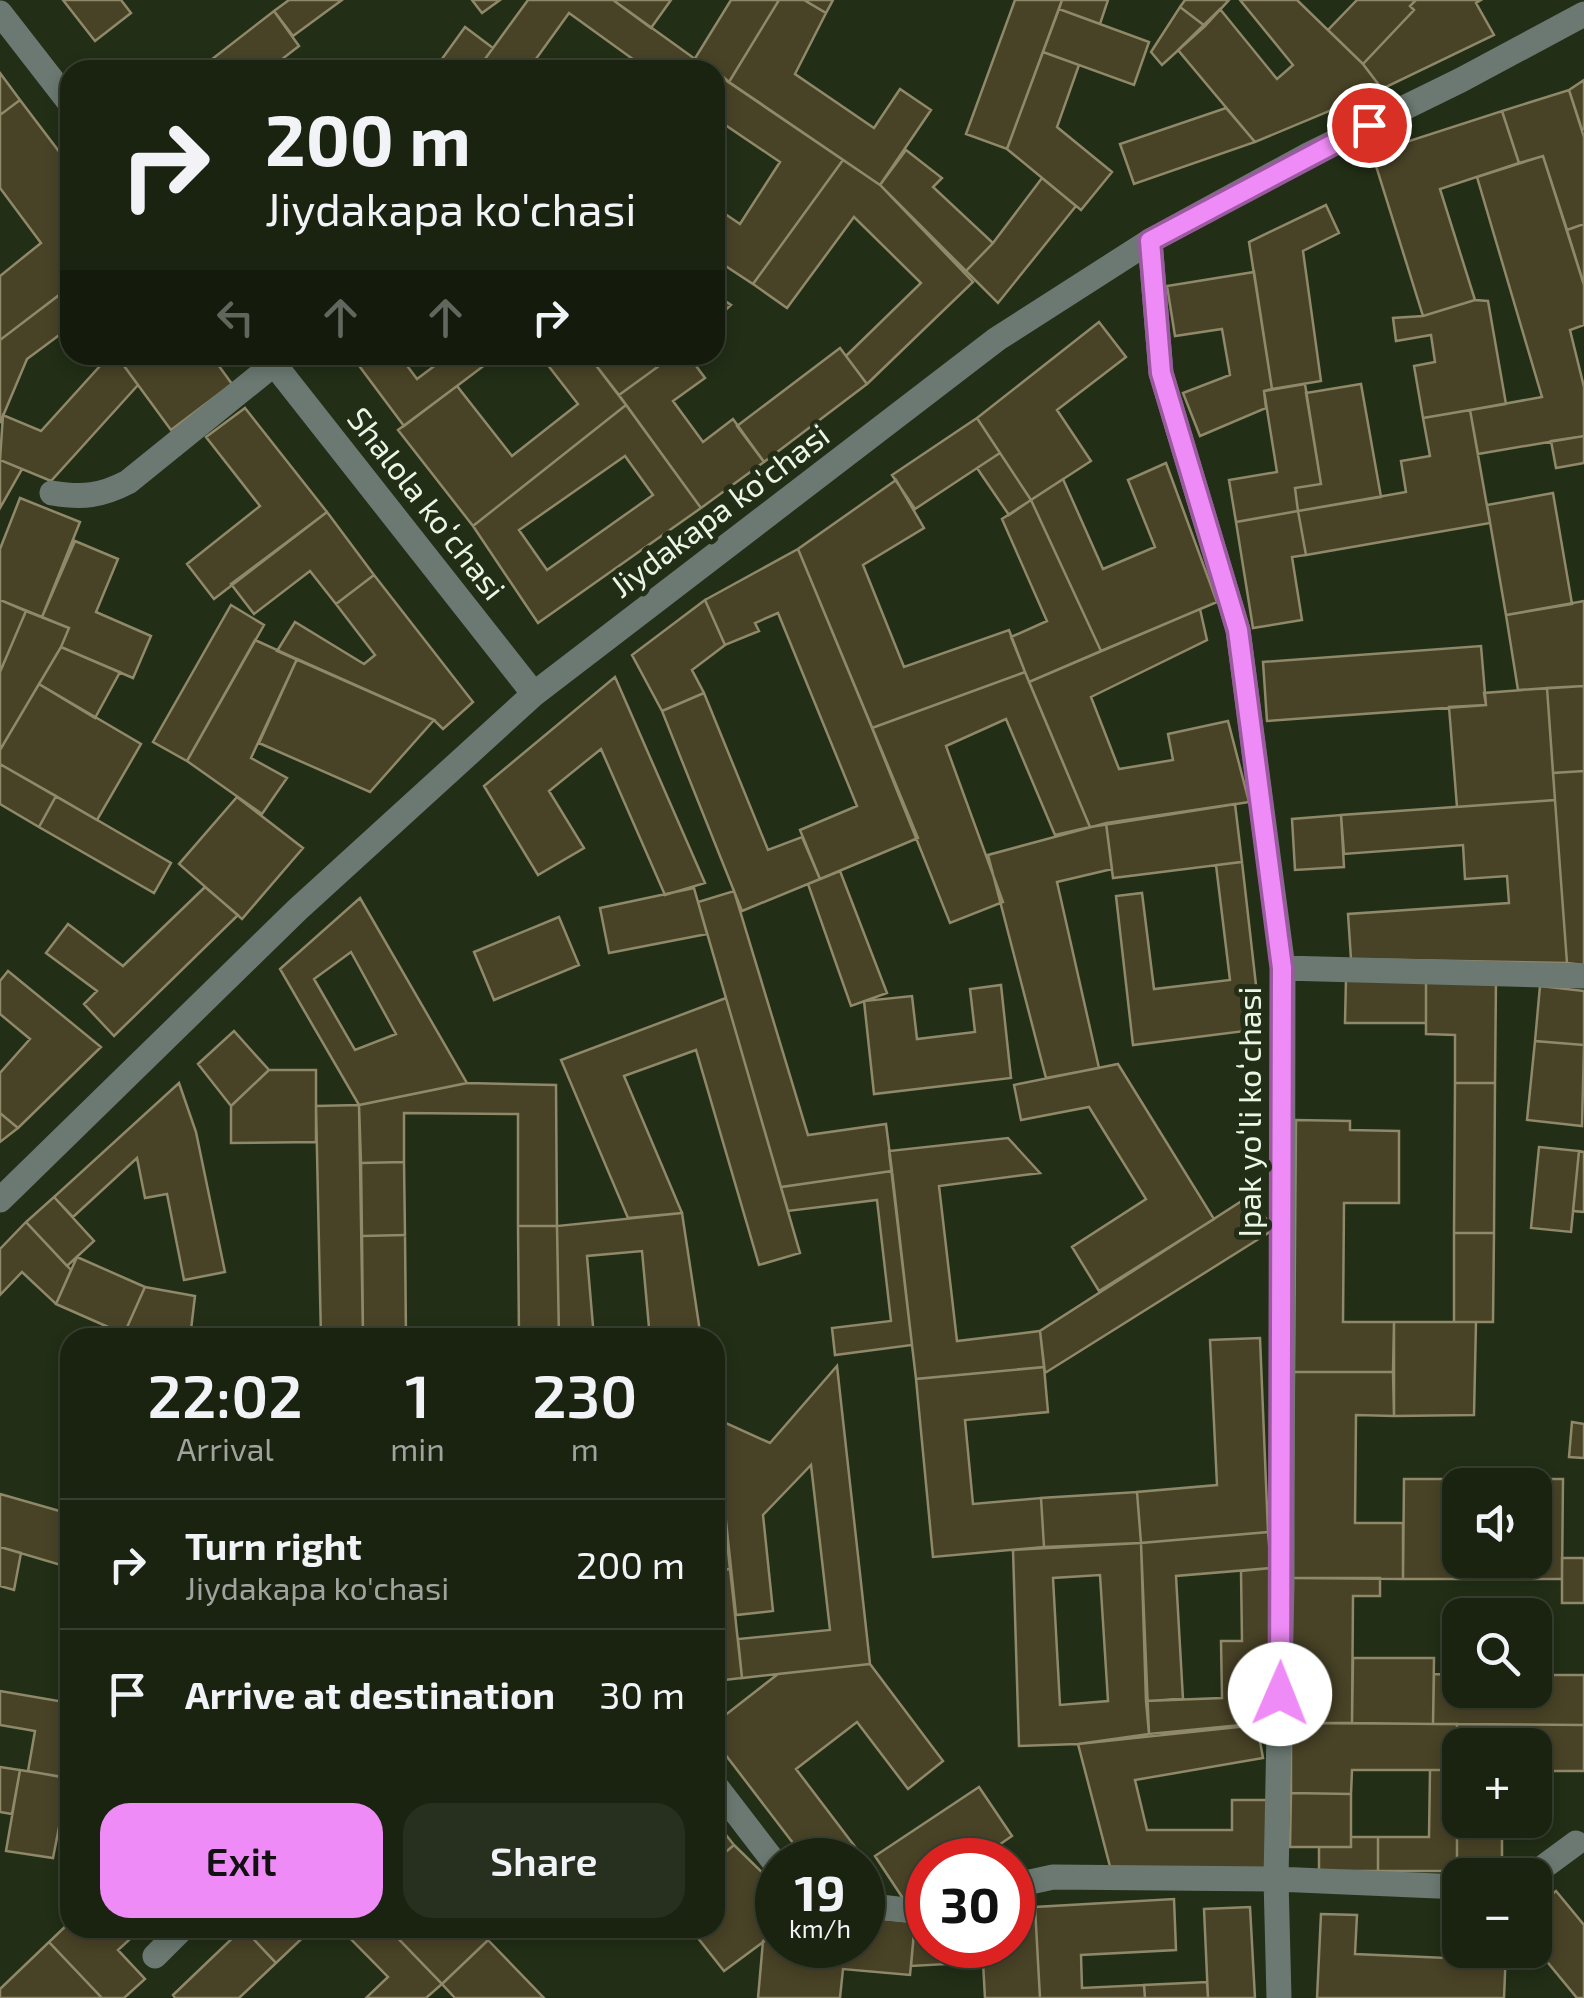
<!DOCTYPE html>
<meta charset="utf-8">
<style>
body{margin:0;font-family:"Exo 2",sans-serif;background:#272f1e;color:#f1f3f6;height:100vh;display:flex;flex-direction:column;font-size:38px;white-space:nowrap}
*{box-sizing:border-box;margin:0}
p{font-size:32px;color:#9fa49f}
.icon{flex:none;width:55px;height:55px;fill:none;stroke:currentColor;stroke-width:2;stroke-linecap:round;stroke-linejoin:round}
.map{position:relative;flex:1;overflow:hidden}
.panel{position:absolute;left:60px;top:1328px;width:665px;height:610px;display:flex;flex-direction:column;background:#1a2210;border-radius:30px;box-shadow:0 5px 15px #0003,0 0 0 2px #383f30}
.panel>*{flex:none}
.banner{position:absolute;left:60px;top:60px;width:665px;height:305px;border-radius:30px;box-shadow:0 5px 15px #0003,0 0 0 2px #383f30;background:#1a2210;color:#f1f3f6;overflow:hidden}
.tools{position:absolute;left:1442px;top:1468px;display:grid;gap:20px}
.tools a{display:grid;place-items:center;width:110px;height:110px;border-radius:20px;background:#1a2210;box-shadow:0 5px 15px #0003,0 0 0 2px #383f30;font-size:50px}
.speed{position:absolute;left:755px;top:1838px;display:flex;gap:20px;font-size:50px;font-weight:700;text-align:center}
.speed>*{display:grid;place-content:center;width:130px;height:130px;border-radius:50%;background:#1a2210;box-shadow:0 5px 15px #0003,0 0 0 2px #383f30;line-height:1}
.speed small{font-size:25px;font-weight:400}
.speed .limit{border:15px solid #d22;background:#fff;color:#111}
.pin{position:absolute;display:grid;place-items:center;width:85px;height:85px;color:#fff;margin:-42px;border:5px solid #fff;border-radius:50%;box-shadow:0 2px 10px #0007}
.me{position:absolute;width:110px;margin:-55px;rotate:1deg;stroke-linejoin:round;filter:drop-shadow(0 0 8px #0008)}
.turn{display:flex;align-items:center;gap:35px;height:210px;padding:0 40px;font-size:45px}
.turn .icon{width:130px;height:130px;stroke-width:2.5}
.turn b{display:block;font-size:70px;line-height:85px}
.lanes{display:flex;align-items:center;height:95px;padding:0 40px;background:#0003;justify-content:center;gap:50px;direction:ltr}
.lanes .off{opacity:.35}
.eta{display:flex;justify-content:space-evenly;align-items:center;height:170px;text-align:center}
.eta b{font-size:60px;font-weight:600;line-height:70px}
.action{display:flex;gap:20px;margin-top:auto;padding:20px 40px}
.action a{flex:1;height:115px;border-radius:30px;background:#ef8bf6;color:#111;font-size:40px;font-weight:600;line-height:115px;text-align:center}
.action a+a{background:#272f1e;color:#f1f3f6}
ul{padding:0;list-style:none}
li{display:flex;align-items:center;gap:30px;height:130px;padding:0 40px;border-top:2px solid #383f30}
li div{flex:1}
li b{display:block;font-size:38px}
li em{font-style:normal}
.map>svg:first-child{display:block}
.building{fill:#484226;stroke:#8f896a;stroke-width:2.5;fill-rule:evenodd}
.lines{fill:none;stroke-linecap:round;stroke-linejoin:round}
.minor{stroke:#6b7972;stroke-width:25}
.route-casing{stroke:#9b5aa0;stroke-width:25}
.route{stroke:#ef8bf6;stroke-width:18}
.labels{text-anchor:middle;stroke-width:10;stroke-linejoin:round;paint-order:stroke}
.street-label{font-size:32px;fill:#edf5e6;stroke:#222e16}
</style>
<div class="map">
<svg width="1584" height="1998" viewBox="0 0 1584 1998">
<rect width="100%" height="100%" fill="#222e16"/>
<path class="building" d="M63,0H121L131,13L95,41Z
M289,0H342L293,36L274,11Z
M472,0H500L482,13Z
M528,0H613L709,69L648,70L569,13L528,70H477Z
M613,0H671L651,28Z
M731,0H779L729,82L715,70L694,60Z
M779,0H804L826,13L795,74L874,128L900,89L931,110L880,185L729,82Z
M804,0H833L826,13Z
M1015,0H1062L1007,149L966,134Z
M1062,0H1108L1100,24L1059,9Z
M1185,0H1229L1205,26L1180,7Z
M1240,0H1297L1363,64L1382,89L1255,142L1178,50L1220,9L1277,79L1293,65Z
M1357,0H1416L1410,6L1414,10L1363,64L1328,30Z
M1416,0H1481L1476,3L1494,35L1382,89L1363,64L1414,10L1410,6Z
M1180,7L1205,26L1162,65L1151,52Z
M1059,9L1149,42L1134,85L1043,52Z
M274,11L299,46L268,70H198Z
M465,27L493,48L477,70H434Z
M1043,52L1079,65L1057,127L1112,172L1081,210L1007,149Z
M0,73L20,100L0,115Z
M715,73L843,160L753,284L715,259V207L740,224L780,162L715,118Z
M1584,80V129L1582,130L1569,90Z
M1569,90L1584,137V224L1567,230L1543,156L1519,163L1502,111Z
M20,100L70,166V287L0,340V276L41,243L0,188V115Z
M1226,108L1255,142L1134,184L1120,144Z
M1502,111L1519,163L1440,189L1475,300L1423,316L1372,153Z
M906,150L942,178L933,187L993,243L966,271L880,185Z
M1543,156L1584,285V325L1570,330L1584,387V436L1478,454L1470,410L1542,397L1477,177Z
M843,160L880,185L973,282L867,384L846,356L921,283L854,217L787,308L753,284Z
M1042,178L1076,206L998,303L966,271L993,243Z
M1326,205L1339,233L1303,251L1321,381L1272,389L1249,242Z
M1584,224V285L1567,230Z
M1254,272L1272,389L1264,391L1266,408L1200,436L1183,393L1230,375L1222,329L1175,336L1167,286Z
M70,287V309L59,295Z
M715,294L731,305L715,320Z
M59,295L70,309V327L27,359L0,423V340Z
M1475,300L1488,301L1506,404L1423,418L1414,366L1435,362L1431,335L1396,341L1393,318L1423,316Z
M1099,322L1126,357L1057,410L1091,461L1031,500L977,418Z
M840,348L867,384L764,462L737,426Z
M110,355H116L138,385L51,481L0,460L3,415L41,431Z
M116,355H211L232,384L171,430Z
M351,355H399L417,379L449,355H498L404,426Z
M540,355H588L626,405L473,526L398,430L457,386L512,456L578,404Z
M588,355H674L619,395Z
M674,355H688L705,378L673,401L703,442L733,419L764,462L701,508L619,395Z
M1305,384L1321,484L1295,488L1298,511L1236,522L1229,480L1277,472L1264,391Z
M1361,384L1381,497L1298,511L1295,488L1321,484L1306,393Z
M626,405L701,508L538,623L473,526ZM625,456L653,495L547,570L519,530Z
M245,408L327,512L214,599L187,564L260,506L206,437Z
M1470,410L1490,523L1306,555L1298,511L1406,492L1401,461L1430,456L1423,418Z
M977,418L1000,453L915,509L892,475Z
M1584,436V463L1556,468L1551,441Z
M1000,453L1031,500L1009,515L977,468Z
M0,460L22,469L0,508Z
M1166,463L1217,602L1101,651L1031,500L1063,479L1103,569L1155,547L1128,480Z
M896,480L924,528L863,565L904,667L1009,630L1025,672L872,728L798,549Z
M1553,493L1572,604L1506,615L1487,505Z
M20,498L80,522L42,617L0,600V549Z
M1031,500L1101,651L1029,682L1011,637L1047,621L1002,519Z
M1298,511L1306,555L1292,557L1302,620L1253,628L1236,522Z
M327,512L374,575L336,604L310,571L254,614L231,584Z
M75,541L118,559L96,612L151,636L133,678L61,647L69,628L42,617Z
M798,549L918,838L820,879L800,830L857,806L778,613L755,623L759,631L725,645L705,600Z
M374,575L473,702L443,729L434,720L277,651L295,622L364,664L375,655L336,604Z
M0,600L26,611L0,672Z
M705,600L725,645L692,670L704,693L662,711L632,655Z
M1584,601V686L1518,690L1506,615Z
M231,605L264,625L187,761L153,742Z
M1200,609L1207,640L1091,697L1119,769L1173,760L1168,734L1228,721L1249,802L1090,827L1029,682Z
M26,611L69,628L61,647L0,750V672Z
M255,640L297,659L251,758L287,778L262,814L187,761Z
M1481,646L1486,705L1267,721L1263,662Z
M61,647L120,672L95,718L39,684Z
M297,659L434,720L370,792L259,743Z
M1025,672L1090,827L1055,835L1006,719L946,746L1003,902L950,923L872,728Z
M615,677L705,883L665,895L601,749L549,791L584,848L538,875L484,786Z
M39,684L141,744L97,820L0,764V750Z
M1584,686V771L1553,773L1547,688Z
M1547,688L1555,800L1457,807L1449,707L1486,705L1484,693Z
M704,693L768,850L802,837L820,879L742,911L662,711Z
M0,764L56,796L39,827L0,804Z
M1584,771V965L1567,963L1553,773Z
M56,796L171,863L154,893L39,827Z
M237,797L303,848L242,919L179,864Z
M1555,800L1567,963L1351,959L1348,914L1509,903L1507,876L1465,879L1463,845L1344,854L1341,815Z
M1235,804L1242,862L1113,878L1106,823Z
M1341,815L1344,867L1295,870L1292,819Z
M1106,823L1112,869L1057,882L1099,1068L1046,1078L988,855Z
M1242,862L1261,1029L1133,1045L1116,896L1142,893L1154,989L1230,980L1216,865Z
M840,871L887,993L851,1006L808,884Z
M205,887L238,915L114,1036L84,1004L97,991L46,953L68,924L123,966Z
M694,888L707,934L609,953L600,908Z
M734,891L808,1135L886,1124L892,1171L781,1187L698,902Z
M360,898L467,1083L359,1105L280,969ZM351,952L396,1034L355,1050L314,979Z
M559,917L579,965L494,1000L474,952Z
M8,971L101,1047L18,1128L0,1113V1073L30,1039L0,1014V981Z
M1346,979H1426V1023H1345Z
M1426,979H1496L1495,1083H1455V1035L1426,1034Z
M1001,985L1011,1078L874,1094L864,1001L912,996L917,1039L975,1032L970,989Z
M1540,986L1584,991V1045L1535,1041Z
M726,998L800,1253L759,1265L696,1050L624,1076L682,1213L628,1218L561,1060Z
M234,1031L269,1070L231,1106L198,1064Z
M1535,1041L1584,1045L1582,1126L1527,1120Z
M1118,1064L1214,1219L1099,1291L1072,1247L1146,1199L1089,1107L1021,1120L1014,1085Z
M269,1070H316V1142L231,1143V1106Z
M179,1083L196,1132L225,1272L184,1280L167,1194L145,1198L137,1158L73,1217L54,1197Z
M467,1083L556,1085L557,1226H518V1114L404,1113V1162L361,1163L359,1105Z
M1455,1083H1495L1494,1233H1454Z
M359,1105L363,1338H321L316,1106Z
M0,1113L18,1128L0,1142Z
M1296,1120L1350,1121V1130L1399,1131V1203H1344L1343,1322H1394L1393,1372H1294Z
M1008,1138L1040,1173L939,1186L957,1341L1040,1331L1044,1367L916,1379L889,1151Z
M1539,1147L1579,1151L1571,1232L1531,1228Z
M1579,1151L1584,1152V1212L1573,1211Z
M404,1162L405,1235L362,1236L361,1163Z
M892,1171L912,1345L835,1355L832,1328L891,1321L877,1200L788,1211L781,1187Z
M1251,1195L1273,1230L1045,1373L1040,1331Z
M54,1197L94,1241L67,1266L26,1222Z
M682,1213L701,1338H650L642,1251L587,1256L594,1338H559L557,1226Z
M26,1222L71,1270L56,1304L22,1272L0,1295V1249Z
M518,1226H557L559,1338H519Z
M1454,1233H1494L1493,1322H1454Z
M405,1235L406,1338H363L362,1236Z
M77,1257L145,1287L124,1334L56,1304Z
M145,1287L195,1296L190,1338L124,1334Z
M1394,1322H1476L1474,1415L1394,1416Z
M1260,1338L1268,1532L1141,1543L1137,1492L1217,1485L1210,1340Z
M837,1366L870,1664L742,1678L738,1639L830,1630L811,1465L763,1515L773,1611L736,1615L715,1418L770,1443Z
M1044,1367L1048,1412L965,1420L973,1504L1041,1498L1044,1547L933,1557L916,1379Z
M1294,1372H1393L1394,1416L1356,1415L1355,1523H1403V1579L1292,1578Z
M1572,1422L1584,1424V1458L1569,1457Z
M715,1432L730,1569L715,1571Z
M1404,1479H1563L1562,1579H1403ZM1460,1485H1535V1560H1460Z
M1137,1492L1141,1543L1044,1547L1041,1498Z
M0,1494L70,1514V1545L64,1566L0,1547Z
M1268,1532L1271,1568L1176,1576L1183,1699L1146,1701L1141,1543Z
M1141,1543L1149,1734L1078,1744L1019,1746L1013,1550ZM1100,1575L1108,1701L1060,1705L1053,1578Z
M0,1547L21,1553L14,1590L0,1586Z
M1562,1558H1584V1603H1562Z
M1271,1568L1272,1722L1149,1734L1146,1701L1222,1698L1221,1641H1242L1241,1571Z
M730,1569L742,1678L715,1681V1571Z
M1292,1578H1380V1596H1353L1352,1723H1291Z
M1353,1658H1434L1433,1724L1352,1723Z
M870,1664L943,1761L908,1789L857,1722L796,1769L856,1848L841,1860H806L715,1741V1723L778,1674Z
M1434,1674L1460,1675V1690H1535V1675H1584V1725L1433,1724Z
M0,1691L70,1703V1727L61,1777L28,1771L35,1731L0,1725Z
M1291,1723L1457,1724V1770H1352L1351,1794L1291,1793Z
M1457,1724L1584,1725V1771H1535V1745H1460V1820H1502V1872L1457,1871Z
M1257,1725L1263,1758L1135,1780L1147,1830H1232V1800H1271L1270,1875L1112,1874L1078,1744Z
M70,1727V1778L61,1777Z
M0,1767L20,1770L12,1814L0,1812Z
M20,1770L70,1778V1813L62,1812L53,1858L6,1851Z
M1430,1770H1457V1871H1378V1837H1429Z
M979,1787L1012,1836L977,1860H928V1893L908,1906L875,1856Z
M1291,1793L1351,1794V1847H1290Z
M715,1821L734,1845L715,1861Z
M1351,1837H1378V1871H1319V1847H1351Z
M734,1845L778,1888V1931L724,1971L690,1928H715V1861Z
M1556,1891L1584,1925V1998H1577L1535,1947V1908Z
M1174,1899L1176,1950L1081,1955L1082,1988L1144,1985L1145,1998H1040L1035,1907Z
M1035,1907L1040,1998H985L983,1962L911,1966L915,1922L928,1920V1945H1012V1909Z
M1250,1907L1255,1998H1208L1204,1909Z
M1321,1914L1357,1915L1355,1954L1470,1959V1950H1506L1504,1998H1317Z
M862,1917L915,1922L910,1975L843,1969L840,1998H758L763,1941L778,1931V1945H862Z
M70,1922V1928H142L118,1950L145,1979L124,1998H102L49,1942Z
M243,1928H313L276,1963Z
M243,1928L276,1963L239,1998H175L173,1995Z
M340,1928H388L442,1984L426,1998H366L388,1977Z
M388,1928H432L439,1935L446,1928H501L442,1984Z
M488,1940L544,1998H455L442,1984Z
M49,1942L102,1998H0V1989Z
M1207,1982L1208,1998H1145L1144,1985Z"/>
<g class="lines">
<path class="minor" d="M0,13L70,103
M1150,241L1161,373L1238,630L1283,968L1282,1583L1276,1879L1279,1998
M267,355L534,694
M52,493C83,498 101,496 128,482L274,364
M1283,968L1584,976
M0,1200L297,910L534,694L997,339L1150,241L1308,155L1461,80L1584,14
M715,1785L778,1867
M1525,1875L1542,1868L1576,1843
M1012,1886L1053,1877L1276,1879L1460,1887
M862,1905L906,1910L928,1906
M155,1956L183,1928"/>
</g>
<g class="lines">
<g class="route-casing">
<path id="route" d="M1280,1694L1282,968L1238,630L1161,373L1150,241L1369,125"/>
</g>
<use href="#route" class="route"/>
</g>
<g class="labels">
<g class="street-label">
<text transform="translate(426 504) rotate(52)" y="11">Shalola koʻchasi</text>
<text transform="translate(720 511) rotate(-37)" y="11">Jiydakapa ko'chasi</text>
<text transform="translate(1250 1112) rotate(-90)" y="11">Ipak yoʻli koʻchasi</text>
</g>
</g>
</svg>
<div class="tools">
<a><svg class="icon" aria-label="sound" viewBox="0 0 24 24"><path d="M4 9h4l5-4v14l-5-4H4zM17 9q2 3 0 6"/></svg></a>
<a><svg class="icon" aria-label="search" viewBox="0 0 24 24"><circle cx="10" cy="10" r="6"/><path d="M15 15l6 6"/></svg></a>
<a>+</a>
<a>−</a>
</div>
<div class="speed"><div>19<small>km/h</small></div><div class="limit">30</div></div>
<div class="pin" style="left:1369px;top:125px;background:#d93025"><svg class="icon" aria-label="arrive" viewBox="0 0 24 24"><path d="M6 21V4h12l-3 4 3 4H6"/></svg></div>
<svg class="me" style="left:1280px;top:1694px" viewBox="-20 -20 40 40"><circle r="19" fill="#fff"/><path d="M0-13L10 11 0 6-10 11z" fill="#ef8bf6"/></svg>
<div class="banner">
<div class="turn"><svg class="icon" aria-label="right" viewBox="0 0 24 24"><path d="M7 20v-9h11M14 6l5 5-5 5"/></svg><div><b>200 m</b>Jiydakapa ko'chasi</div></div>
<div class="lanes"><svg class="icon off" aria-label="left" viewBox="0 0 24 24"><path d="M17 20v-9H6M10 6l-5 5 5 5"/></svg><svg class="icon off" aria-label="ahead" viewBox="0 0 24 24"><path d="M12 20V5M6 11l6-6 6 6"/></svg><svg class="icon off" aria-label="ahead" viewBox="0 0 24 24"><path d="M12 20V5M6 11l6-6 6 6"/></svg><svg class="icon" aria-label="right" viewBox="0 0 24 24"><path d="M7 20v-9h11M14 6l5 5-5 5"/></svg></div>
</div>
<section class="panel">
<div class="eta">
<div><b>22:02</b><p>Arrival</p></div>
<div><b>1</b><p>min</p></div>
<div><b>230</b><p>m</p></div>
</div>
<ul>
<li><svg class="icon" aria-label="right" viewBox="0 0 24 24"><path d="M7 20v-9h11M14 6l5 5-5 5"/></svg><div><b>Turn right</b><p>Jiydakapa ko'chasi</p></div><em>200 m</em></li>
<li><svg class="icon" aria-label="arrive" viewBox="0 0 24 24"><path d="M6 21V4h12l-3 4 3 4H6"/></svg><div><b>Arrive at destination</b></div><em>30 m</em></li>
</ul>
<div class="action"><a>Exit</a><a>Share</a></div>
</section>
</div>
